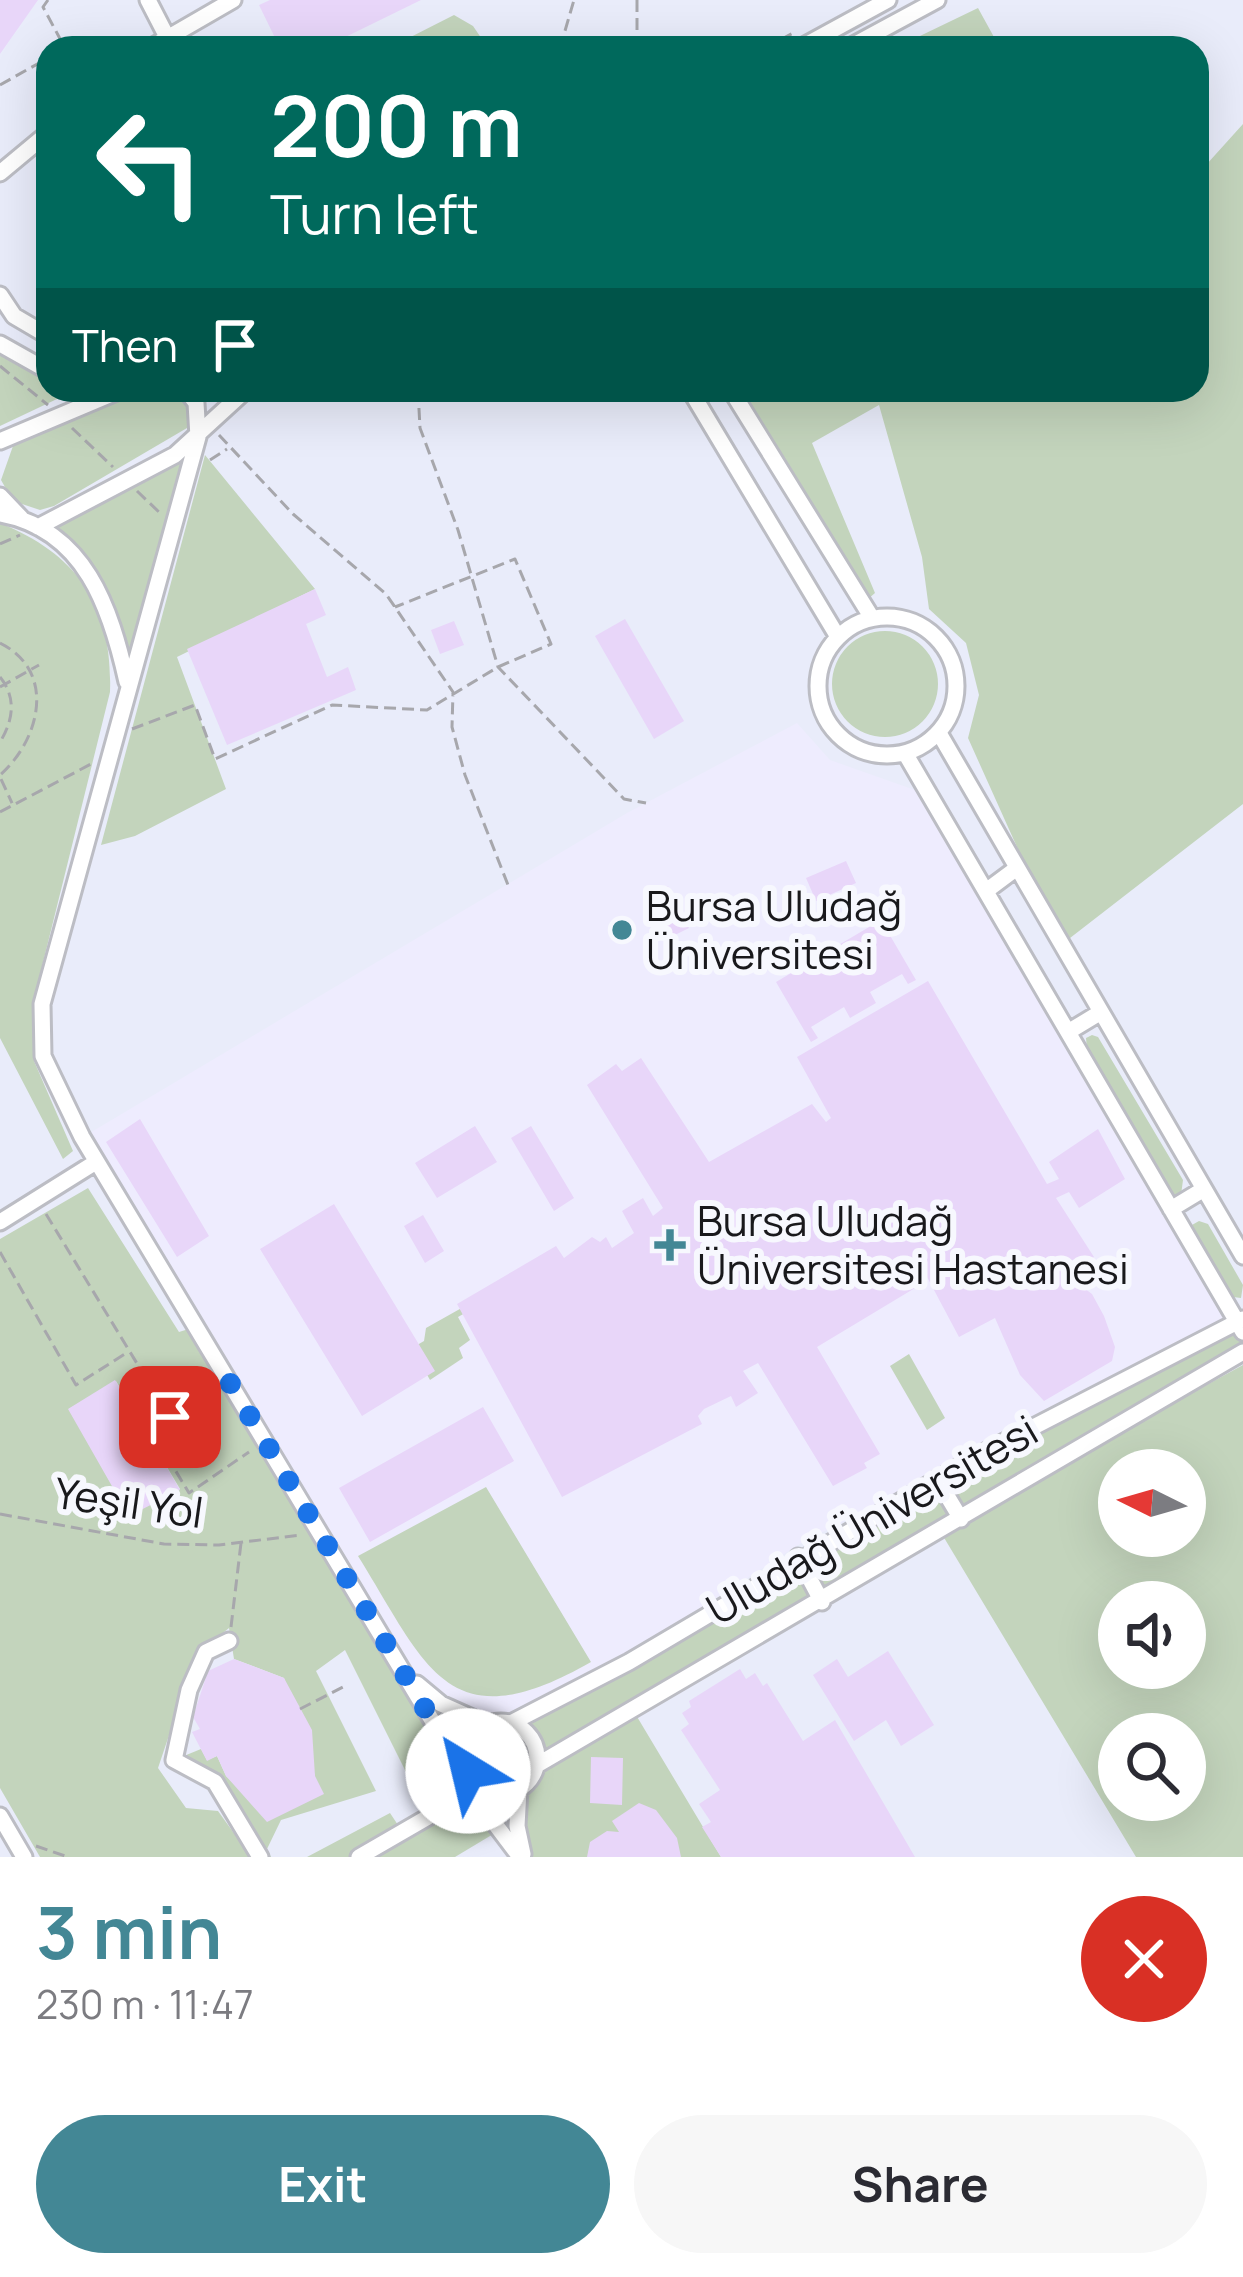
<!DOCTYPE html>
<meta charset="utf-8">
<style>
body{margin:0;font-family:Manrope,sans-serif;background:#f7f7f7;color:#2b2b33;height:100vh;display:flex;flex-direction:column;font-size:45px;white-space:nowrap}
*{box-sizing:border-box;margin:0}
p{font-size:39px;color:#7c7c81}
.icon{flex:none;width:66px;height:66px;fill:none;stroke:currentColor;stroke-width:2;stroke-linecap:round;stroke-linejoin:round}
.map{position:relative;height:1857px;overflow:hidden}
.details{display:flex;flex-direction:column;background:#fff;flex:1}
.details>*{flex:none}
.top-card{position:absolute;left:36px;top:36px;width:1173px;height:366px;border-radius:36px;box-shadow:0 12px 48px #0002;background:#00695c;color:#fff;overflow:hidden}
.needle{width:78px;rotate:275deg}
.controls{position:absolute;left:1098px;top:1449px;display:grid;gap:24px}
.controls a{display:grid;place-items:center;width:108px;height:108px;border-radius:50%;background:#fff;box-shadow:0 12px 48px #0002;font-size:60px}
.pin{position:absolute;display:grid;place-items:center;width:102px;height:102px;color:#fff;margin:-51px;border-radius:24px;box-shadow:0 6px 18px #0006}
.me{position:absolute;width:132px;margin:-66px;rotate:324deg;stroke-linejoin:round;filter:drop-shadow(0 0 9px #0008)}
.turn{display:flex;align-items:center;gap:42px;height:252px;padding:0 36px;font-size:54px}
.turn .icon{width:156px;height:156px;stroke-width:2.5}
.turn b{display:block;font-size:84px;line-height:102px}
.then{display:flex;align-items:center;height:114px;padding:0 36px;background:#0003;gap:24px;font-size:45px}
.round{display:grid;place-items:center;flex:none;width:126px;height:126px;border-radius:63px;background:#f7f7f7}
.headline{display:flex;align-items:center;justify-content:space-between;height:204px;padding:0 36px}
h1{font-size:72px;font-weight:700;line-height:90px;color:#438795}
.cta{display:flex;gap:24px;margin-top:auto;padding:24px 36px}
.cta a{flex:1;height:138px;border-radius:72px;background:#438795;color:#fff;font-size:48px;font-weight:700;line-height:138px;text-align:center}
.cta a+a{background:#f7f7f7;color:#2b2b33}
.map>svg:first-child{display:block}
.built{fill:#e9ecfa;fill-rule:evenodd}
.medical{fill:#eeecfe}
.green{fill:#c3d4bc;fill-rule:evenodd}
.building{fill:#e8d6f9}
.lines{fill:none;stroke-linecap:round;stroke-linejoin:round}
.minor-casing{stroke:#bcbdc4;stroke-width:21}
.path{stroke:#a7a7ac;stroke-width:3;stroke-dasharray:12 6;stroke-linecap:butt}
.minor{stroke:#fff;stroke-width:15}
.route{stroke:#1a73e8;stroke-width:21;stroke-dasharray:0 37.8}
.poi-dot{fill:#438795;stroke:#f7f8fe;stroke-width:4.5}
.labels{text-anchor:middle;stroke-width:12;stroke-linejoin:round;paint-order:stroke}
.poi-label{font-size:42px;fill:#19191c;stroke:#f7f8fe;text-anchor:start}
.street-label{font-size:42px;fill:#19191c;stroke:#f7f8fe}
</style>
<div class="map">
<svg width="1243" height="1857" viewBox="0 0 1243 1857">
<rect width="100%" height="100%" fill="#f7f8fe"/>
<path class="built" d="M0,0H1243V1857H0ZM48,48H1197V390H48ZM1119,1470H1185V1536H1119ZM1119,1602H1185V1668H1119ZM1119,1734H1185V1800H1119Z"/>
<path class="medical" d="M797,723L830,760L929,795L1237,1322L803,1542L560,1699L495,1717L462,1714L407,1674L83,1137L627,813Z"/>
<path class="green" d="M978,8L1000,48H895Z
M454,15L473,26L488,48H389Z
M1243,124V804L1061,945L968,738L979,695L966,643L929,609L922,557L879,405L812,443L875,593L868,599L740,390H1197V175Z
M0,346L48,373V390H76L0,426Z
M121,390H184L191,413L187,428L54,506L40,510L13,501L1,480L13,446Z
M198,437L127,685L93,577L38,527Z
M205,455L315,589L177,657L226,789L135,836L101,845Z
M0,523C79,555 113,607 110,692L32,1007L34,1061L73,1151L63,1159L0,1038Z
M832 684a53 53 0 1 1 106 0a53 53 0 1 1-106 0Z
M1092,1035L1098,1037L1183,1180L1181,1195L1169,1194L1087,1049L1086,1038Z
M88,1188L179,1332L195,1327L460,1756L470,1791L479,1787C462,1769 463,1749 479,1731L510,1723L798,1556L1237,1322L1242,1346L1035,1479L1243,1365V1857H1136L940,1531L633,1710L721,1857H524L518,1790L489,1792L500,1830L455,1857H307L390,1813L402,1831L428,1816L345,1650L316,1671L376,1791L281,1820L267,1849L271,1857H260L215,1782L174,1760L201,1749L207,1760L217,1756L226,1776L259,1807L315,1776L284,1678L234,1659L229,1628L196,1655L158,1768L186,1808L218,1811L251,1857H40L0,1788V1239ZM116,1381L180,1489L129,1515L69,1409ZM1119,1470H1185V1536H1119ZM1119,1602H1185V1668H1119ZM1119,1734H1185V1800H1119Z
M1199,1221L1208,1224L1243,1285L1241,1298L1233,1297L1192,1225Z
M552,1257L557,1261L458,1317L470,1340L459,1348L463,1358L430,1380L412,1348L424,1341L426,1328Z
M909,1354L945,1418L927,1430L890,1366Z
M486,1487L591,1662C448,1744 427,1667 358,1556Z"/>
<path class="building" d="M0,0H38L0,54Z
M270,0H421L323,48H280L259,5Z
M315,589L326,615L306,624L327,677L348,667L356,690L227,745L187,649Z
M625,619L684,721L654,739L595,636Z
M454,621L464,645L440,654L431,630Z
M846,861L856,883L816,901L806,878Z
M668,886L689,928L663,941L644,895Z
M881,920L916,980L908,984L902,974L870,992L876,1003L850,1018L844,1007L811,1027L818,1038L811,1042L776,982Z
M928,981L1047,1184L1059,1179L1049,1162L1098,1129L1125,1179L1079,1208L1069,1192L1056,1198L1094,1257L1068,1276L1092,1294L1104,1316L1115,1347L1112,1361L1044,1401L1020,1375L995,1318L959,1337L926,1275L917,1280L920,1285L817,1347L880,1454L864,1463L867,1468L833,1486L758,1363L743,1371L758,1393L736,1407L731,1396L704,1409L698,1416L702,1424L562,1497L457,1304L556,1246L564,1258L592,1237L600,1242L606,1237L612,1248L634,1233L622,1211L643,1198L653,1216L663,1208L587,1085L616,1064L622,1071L641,1058L709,1162L812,1104L826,1122L831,1118L797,1057Z
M140,1119L209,1236L177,1257L106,1142Z
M475,1126L497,1162L437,1198L415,1163Z
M531,1126L574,1198L554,1211L511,1138Z
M334,1204L435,1371L362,1416L260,1249Z
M423,1215L444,1251L425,1263L404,1226Z
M115,1380L180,1490L129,1516L68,1409Z
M483,1407L514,1461L370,1542L339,1488Z
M888,1651L934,1725L901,1746L886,1720L854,1741L813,1675L837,1659L848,1677Z
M234,1659L284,1678L312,1730L315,1776L324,1794L267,1822L226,1776L217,1756L207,1761L192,1732L200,1729L193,1717L208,1671Z
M740,1669L746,1679L755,1673L763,1686L767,1683L803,1741L835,1720L915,1857H721L702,1827L711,1822L699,1804L720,1790L681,1730L689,1724L682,1713L691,1707L689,1701Z
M591,1757L623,1758L622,1805L590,1803Z
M639,1803L656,1810L677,1838L681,1857H587L590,1842L607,1831L619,1832L612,1821Z"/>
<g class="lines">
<g class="minor-casing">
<path id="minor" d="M148,0L166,35
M150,48L233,0
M800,48L888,0
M848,48L937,0
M0,173L48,133
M0,295L14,316L48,336
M0,344L48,371
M186,390L196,403L198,437L42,1004L43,1056L82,1137L442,1737L466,1761
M690,390L838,637
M731,390L872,618
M0,441L121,390
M0,496L21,518
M0,514C85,529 111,609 127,682
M38,527L175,455L246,390
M818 686a69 69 0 1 1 138 0a69 69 0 1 1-138 0Z
M939,733L1243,1256
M905,753L1243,1332
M986,891L1017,868
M1068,1032L1101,1012
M1171,1209L1204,1189
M0,1222L96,1162
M937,1479L961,1519
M798,1557L822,1602
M229,1641L206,1652L189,1690L174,1760L215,1782L260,1857
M417,1684L441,1704L488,1725
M465 1758a36 36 0 1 1 72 0a36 36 0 1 1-72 0Z
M509,1724L629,1662L979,1455L1243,1319
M537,1765L1243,1352
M519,1789L517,1826L523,1854
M0,1816L24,1857
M359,1857L480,1787L492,1820L520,1857"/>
</g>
<path class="path" d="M48,0L43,7L65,48
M560,48L574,0
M637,48V0
M765,48L795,32
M0,85L48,58
M0,366L48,405
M209,390L210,392
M418,390L420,428L458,530L498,667L624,799L646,803
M72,428L113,467
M219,435L293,514L386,594L453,692L452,727L465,775L508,885
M210,460L227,449
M137,491L160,513
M0,544L20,535
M0,643C58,672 39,741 0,775
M0,677C17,698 13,721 0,742
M0,687L39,665
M132,729L195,705L215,759L332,705L427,710L498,667L551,644L515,559L395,607
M1,779L12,803
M0,812L91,764
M46,1214L169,1416
M0,1252L76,1385L128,1352
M215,1386L151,1430L189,1493L249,1452
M0,1514L164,1544L219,1545L301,1535
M231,1627L241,1543
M300,1709L345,1686
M36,1846L68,1857"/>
<use href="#minor" class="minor"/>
</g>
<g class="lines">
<path class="route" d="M170,1417L227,1378L442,1737L466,1761L468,1771"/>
</g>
<g class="poi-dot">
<circle cx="622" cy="930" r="12"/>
<path d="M664 1227h12v12h12v12h-12v12h-12v-12h-12v-12h12z"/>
</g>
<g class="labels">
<g class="poi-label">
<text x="646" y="921">Bursa Uludağ<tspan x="646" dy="48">Üniversitesi</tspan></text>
<text x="697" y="1236">Bursa Uludağ<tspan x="697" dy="48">Üniversitesi Hastanesi</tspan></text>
</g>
<g class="street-label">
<text transform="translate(129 1503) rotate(8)" y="15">Yeşil Yol</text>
<text transform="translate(872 1520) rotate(-30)" y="15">Uludağ Üniversitesi</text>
</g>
</g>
</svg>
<div class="controls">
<a><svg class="needle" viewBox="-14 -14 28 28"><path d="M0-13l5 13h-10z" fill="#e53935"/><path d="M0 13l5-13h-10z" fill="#7c7c81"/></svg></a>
<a><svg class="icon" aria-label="sound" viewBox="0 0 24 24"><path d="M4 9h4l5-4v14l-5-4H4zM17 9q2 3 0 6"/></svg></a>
<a><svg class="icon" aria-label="search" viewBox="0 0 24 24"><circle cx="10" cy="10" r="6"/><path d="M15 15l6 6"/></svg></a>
</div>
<div class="pin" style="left:170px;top:1417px;background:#d93025"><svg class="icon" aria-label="arrive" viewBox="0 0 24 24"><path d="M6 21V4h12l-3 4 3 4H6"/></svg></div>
<svg class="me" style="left:468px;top:1771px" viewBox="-20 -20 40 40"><circle r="19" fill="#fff"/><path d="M0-13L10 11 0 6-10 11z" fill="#1a73e8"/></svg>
<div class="top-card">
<div class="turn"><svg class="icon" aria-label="left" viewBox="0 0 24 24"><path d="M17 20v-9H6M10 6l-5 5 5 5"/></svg><div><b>200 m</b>Turn left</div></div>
<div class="then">Then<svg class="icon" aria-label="arrive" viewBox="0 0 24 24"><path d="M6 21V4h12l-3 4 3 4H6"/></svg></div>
</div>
</div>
<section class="details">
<div class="headline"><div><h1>3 min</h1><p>230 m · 11:47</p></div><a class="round" style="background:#d93025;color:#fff"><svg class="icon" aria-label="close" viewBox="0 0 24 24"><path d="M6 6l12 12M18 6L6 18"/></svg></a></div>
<div class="cta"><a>Exit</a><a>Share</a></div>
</section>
